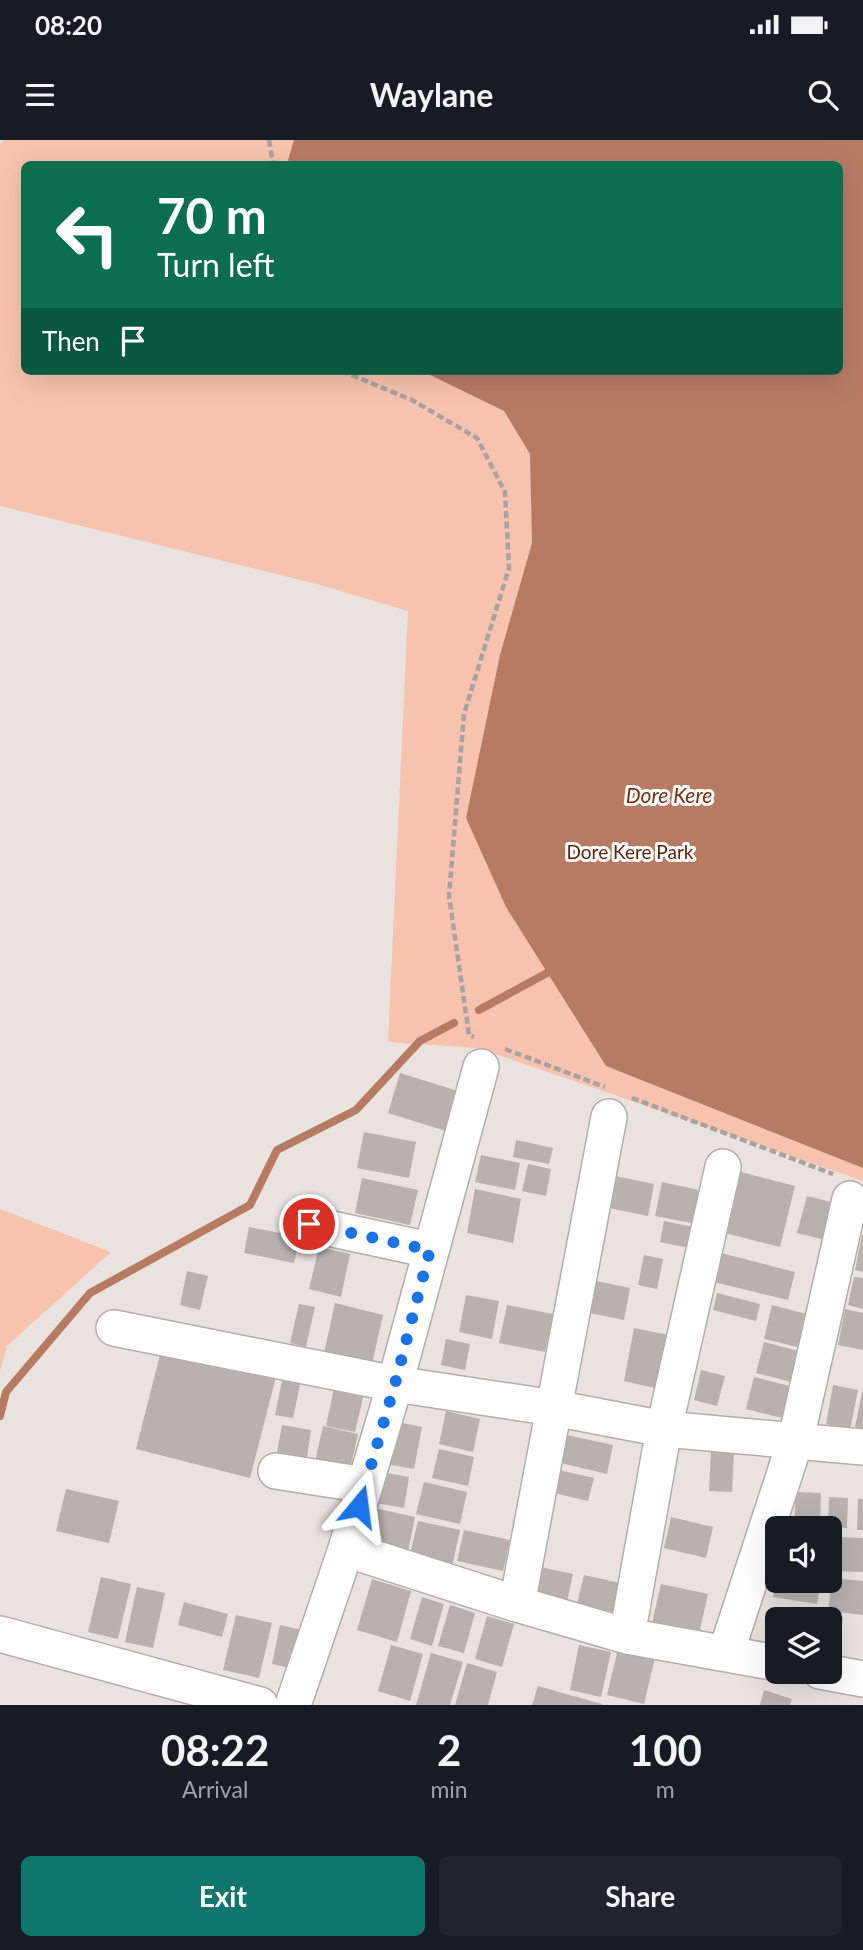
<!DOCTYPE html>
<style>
body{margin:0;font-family:Lato,sans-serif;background:#20242c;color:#f1f3f6;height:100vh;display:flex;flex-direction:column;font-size:26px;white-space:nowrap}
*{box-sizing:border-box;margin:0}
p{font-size:23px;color:#9ea1a6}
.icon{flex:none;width:38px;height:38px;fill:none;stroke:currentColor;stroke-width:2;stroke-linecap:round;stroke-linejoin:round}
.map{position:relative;height:1565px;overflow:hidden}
.drawer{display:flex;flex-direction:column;background:#171b24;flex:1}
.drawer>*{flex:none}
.top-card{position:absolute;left:21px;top:21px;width:822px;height:214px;border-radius:10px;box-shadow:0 7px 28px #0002;background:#0b6e4f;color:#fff;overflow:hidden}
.buttons{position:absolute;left:765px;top:1376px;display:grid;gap:14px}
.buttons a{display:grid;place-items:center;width:77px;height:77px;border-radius:10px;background:#171b24;box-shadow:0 7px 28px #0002;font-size:35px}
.pin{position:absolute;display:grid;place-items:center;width:60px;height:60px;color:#fff;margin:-30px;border:4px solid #fff;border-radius:50%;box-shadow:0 2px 7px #0007}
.me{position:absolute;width:77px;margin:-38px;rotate:16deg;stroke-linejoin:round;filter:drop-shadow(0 0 5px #0008)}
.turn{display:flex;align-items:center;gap:24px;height:147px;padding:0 21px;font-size:32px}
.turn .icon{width:91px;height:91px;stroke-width:2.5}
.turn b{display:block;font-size:49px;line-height:60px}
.then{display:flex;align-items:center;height:66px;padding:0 21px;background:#0003;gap:14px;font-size:26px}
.eta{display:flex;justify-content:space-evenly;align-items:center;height:119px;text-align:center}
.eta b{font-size:42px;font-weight:700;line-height:49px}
.primary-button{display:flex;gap:14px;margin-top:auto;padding:14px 21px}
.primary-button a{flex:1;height:80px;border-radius:10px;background:#0f766e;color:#fff;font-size:28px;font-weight:700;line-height:80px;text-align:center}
.primary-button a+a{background:#20242c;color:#f1f3f6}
.status{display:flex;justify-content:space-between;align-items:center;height:49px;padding:0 35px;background:#171b24;direction:ltr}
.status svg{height:19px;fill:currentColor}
header{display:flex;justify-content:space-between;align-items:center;height:91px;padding:0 21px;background:#171b24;font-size:32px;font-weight:700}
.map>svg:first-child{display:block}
.green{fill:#f8c3ae;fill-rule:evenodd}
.water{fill:#b77b64}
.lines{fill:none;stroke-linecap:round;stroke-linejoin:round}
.stream{stroke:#b77b64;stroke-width:8}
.building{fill:#b8b1ae}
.minor-casing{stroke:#b5adab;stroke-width:38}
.path{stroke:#a8a2a0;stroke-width:4.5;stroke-dasharray:7 3.5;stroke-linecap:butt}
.minor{stroke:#fff;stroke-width:35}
.route{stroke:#1a73e8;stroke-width:12;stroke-dasharray:0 21.6}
.labels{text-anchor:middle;stroke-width:6;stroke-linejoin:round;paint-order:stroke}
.park-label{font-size:19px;fill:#5e250c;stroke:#fff}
.water-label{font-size:21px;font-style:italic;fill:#7a300e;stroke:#fff}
</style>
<div class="status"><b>08:20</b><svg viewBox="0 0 49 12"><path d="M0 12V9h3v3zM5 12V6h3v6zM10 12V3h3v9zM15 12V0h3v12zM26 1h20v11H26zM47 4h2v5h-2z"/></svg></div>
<header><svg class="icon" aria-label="menu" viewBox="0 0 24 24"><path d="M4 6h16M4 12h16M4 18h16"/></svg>Waylane<svg class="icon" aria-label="search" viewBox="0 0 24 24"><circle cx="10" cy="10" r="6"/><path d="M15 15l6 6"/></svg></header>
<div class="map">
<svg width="863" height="1565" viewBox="0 0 863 1565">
<rect width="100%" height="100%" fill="#e9e2df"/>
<path class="green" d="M4,0H863V1041L478,908L388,902L408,471L317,444L0,366V5ZM24,24H840V231H24Z
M0,1069L111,1112L7,1206L0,1231Z"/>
<path class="water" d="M294,0H863V1028L606,926L506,767L466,678L500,515L532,403L530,314L504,271L422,231H840V24H291L288,20Z"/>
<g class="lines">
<path class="stream" d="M479,870L547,833
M0,1276L6,1252L90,1153L250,1065L277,1010L356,970L420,901L454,883"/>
</g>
<path class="building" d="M400,933L458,951L446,991L388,973Z
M364,992L416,1002L409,1038L357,1028Z
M516,1000L553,1008L549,1024L513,1017Z
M481,1015L520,1023L515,1050L475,1042Z
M528,1024L551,1029L546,1056L522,1051Z
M741,1032L795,1046L780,1107L725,1093Z
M615,1036L654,1044L648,1076L609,1068Z
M362,1038L418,1050L410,1085L355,1073Z
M662,1042L708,1052L702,1085L655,1076Z
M475,1049L521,1059L513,1103L467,1093Z
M807,1056L839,1064L829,1101L797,1093Z
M664,1081L698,1088L694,1109L660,1102Z
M249,1087L300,1097L294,1123L244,1113Z
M862,1095H863V1132L855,1130Z
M319,1107L350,1114L341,1157L309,1149Z
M721,1113L795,1132L788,1160L714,1142Z
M644,1115L663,1119L657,1149L638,1145Z
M187,1131L208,1136L200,1170L180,1165Z
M854,1137L863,1138V1169L848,1165Z
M587,1139L630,1148L624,1180L580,1171Z
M717,1153L760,1164L756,1181L713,1170Z
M466,1155L499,1161L492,1199L459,1192Z
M335,1163L383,1175L372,1224L324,1213Z
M299,1164L315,1167L306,1207L290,1203Z
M507,1165L553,1174L545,1212L499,1203Z
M772,1165L814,1176L806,1209L764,1199Z
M845,1169L863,1173V1210L838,1205Z
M634,1188L669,1195L659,1249L624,1241Z
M446,1199L470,1204L465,1230L441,1225Z
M764,1202L806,1213L799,1244L756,1233Z
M162,1207L276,1237L250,1338L136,1309Z
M701,1230L725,1236L717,1266L694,1260Z
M283,1236L301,1240L293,1278L275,1275Z
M754,1237L798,1248L790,1280L746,1269Z
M335,1243L365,1249L355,1292L326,1286Z
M833,1245L858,1250L850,1290L826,1284Z
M862,1252H863V1289L855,1287Z
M446,1271L480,1279L473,1312L439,1304Z
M388,1280L422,1287L414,1329L380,1323Z
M282,1285L311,1290L307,1317L277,1312Z
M323,1286L358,1294L349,1334L314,1326Z
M567,1295L613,1305L607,1334L561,1323Z
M439,1309L474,1317L468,1346L432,1338Z
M711,1311L734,1312L732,1352L709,1351Z
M559,1330L594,1338L588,1361L554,1353Z
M375,1331L409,1337L404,1368L369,1362Z
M424,1342L467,1352L460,1384L416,1374Z
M66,1349L119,1361L109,1403L56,1391Z
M796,1352L821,1353L820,1388L794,1387Z
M829,1357L848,1358L847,1388H828Z
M858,1359H863V1390H857Z
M361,1365L415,1377L407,1417L352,1405Z
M671,1377L713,1387L706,1418L664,1408Z
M418,1381L460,1390L452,1427L409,1418Z
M464,1390L510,1400L503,1431L457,1421Z
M839,1397L863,1398V1432L838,1431Z
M531,1425L573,1434L567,1461L526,1452Z
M584,1435L629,1445L623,1474L577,1464Z
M101,1437L131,1444L118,1499L88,1492Z
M832,1438L863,1441V1475L828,1471Z
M372,1439L411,1451L397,1502L357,1490Z
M776,1440H821L817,1464L773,1457Z
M661,1444L708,1454L699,1494L652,1483Z
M137,1447L165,1453L153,1508L125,1502Z
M422,1457L444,1464L432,1506L410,1499Z
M184,1462L228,1474L222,1497L178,1485Z
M450,1465L475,1473L464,1513L438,1506Z
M822,1474L843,1477L841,1496L830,1494V1479H822Z
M236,1475L272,1483L259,1538L223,1530Z
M487,1476L514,1484L502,1527L475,1519Z
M280,1485L307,1491L299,1530L272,1524Z
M391,1505L423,1514L410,1561L378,1551Z
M579,1505L611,1512L601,1557L570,1550Z
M618,1509L655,1518L644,1564L607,1555Z
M431,1513L463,1522L450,1565H416Z
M467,1523L497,1532L488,1565H455Z
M538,1546L602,1564V1565H532Z
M764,1550L792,1559L790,1565H760Z"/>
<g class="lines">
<g class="minor-casing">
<path id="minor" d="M481,927L395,1244L554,1268L664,1289L723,1027
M309,1084L430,1110
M114,1188L395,1244L346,1409
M276,1331L365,1345
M517,1464L609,977
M0,1494L260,1565
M627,1496L664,1289L863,1307
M726,1513L796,1299L850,1059
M820,1531L863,1539
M293,1565L346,1409L517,1464L627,1496L777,1523"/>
</g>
<path class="path" d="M269,0L273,24
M342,231L412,260L477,298L505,352L509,428L464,574L449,756L469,895L474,897
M505,909L605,947
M632,958L833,1034"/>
<use href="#minor" class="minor"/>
</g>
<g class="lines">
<path class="route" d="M309,1084L430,1110L395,1244L359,1366"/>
</g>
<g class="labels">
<g class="park-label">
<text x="630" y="719">Dore Kere Park</text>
</g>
<g class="water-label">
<text x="669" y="663">Dore Kere</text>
</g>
</g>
</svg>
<div class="buttons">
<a><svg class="icon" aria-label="sound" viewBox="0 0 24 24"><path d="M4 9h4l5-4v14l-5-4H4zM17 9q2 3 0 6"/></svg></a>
<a><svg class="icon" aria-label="layers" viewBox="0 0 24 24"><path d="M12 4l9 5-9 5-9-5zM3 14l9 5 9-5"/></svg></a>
</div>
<div class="pin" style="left:309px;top:1084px;background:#d93025"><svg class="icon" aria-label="arrive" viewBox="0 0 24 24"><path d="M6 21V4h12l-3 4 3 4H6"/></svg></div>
<svg class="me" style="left:359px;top:1366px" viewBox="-20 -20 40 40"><path d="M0-17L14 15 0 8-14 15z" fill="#1a73e8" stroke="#fff" stroke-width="4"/></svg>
<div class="top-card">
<div class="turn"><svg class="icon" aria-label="left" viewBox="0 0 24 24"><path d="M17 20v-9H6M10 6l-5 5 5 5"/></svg><div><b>70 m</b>Turn left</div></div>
<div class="then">Then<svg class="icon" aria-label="arrive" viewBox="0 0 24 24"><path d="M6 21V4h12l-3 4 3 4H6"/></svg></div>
</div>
</div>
<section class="drawer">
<div class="eta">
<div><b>08:22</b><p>Arrival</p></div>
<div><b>2</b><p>min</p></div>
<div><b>100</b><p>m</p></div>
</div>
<div class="primary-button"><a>Exit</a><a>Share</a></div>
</section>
